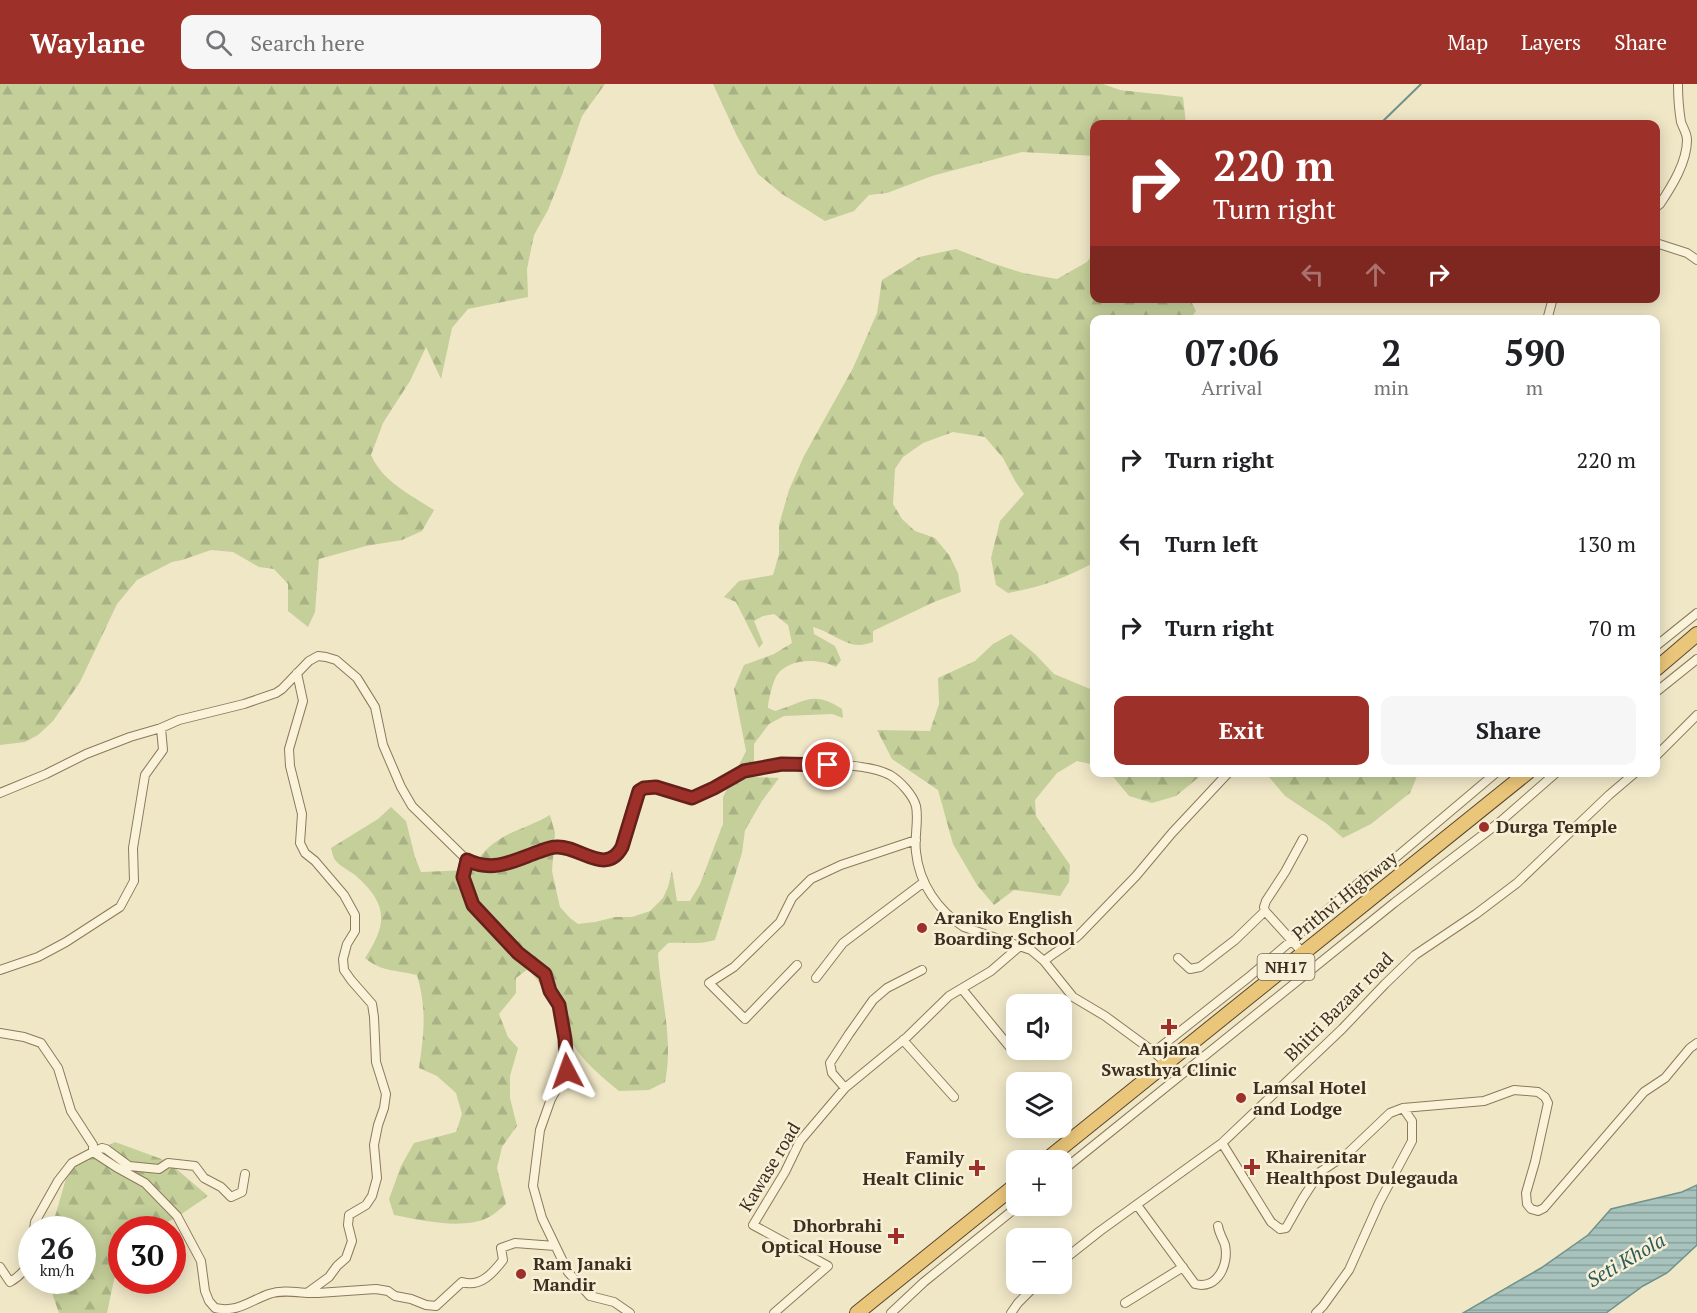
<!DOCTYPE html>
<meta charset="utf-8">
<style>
body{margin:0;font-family:"PT Serif",serif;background:#f6f6f6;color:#202124;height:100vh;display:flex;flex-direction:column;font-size:22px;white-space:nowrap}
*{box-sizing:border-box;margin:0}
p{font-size:20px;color:#757577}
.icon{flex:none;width:33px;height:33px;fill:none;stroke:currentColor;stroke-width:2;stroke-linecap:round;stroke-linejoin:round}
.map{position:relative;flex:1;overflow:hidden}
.panel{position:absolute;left:1090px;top:231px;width:570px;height:462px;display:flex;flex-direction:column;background:#fff;border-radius:12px;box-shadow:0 3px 15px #0003}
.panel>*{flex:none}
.hud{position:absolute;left:1090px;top:36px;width:570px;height:183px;border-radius:12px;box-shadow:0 3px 15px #0003;background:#9d3129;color:#fff;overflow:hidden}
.controls{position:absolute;left:1006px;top:910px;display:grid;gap:12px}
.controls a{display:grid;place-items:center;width:66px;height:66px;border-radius:12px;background:#fff;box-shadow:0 3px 15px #0003;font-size:30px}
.speed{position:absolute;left:18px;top:1132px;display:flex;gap:12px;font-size:30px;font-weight:700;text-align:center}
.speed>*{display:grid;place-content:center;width:78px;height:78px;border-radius:50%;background:#fff;box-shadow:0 3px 15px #0003;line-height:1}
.speed small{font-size:15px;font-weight:400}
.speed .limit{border:9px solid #d22;background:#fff;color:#111}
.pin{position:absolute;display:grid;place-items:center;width:51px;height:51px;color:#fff;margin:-26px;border:3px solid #fff;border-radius:50%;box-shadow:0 2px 6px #0007}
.me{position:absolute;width:66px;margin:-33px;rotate:356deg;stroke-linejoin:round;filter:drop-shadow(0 0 4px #0008)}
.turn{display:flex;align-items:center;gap:21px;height:126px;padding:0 24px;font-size:27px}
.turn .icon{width:78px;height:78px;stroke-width:2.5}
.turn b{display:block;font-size:42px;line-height:51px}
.lanes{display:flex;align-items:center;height:57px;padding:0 24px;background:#0003;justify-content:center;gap:30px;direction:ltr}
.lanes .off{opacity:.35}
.eta{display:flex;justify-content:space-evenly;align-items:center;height:102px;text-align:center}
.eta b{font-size:36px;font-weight:700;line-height:42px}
.primary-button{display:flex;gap:12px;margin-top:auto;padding:12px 24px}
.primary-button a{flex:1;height:69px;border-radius:12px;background:#9d3129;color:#fff;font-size:24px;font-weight:700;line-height:69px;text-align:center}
.primary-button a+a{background:#f6f6f6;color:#202124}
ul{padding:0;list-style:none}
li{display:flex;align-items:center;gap:18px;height:84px;padding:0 24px}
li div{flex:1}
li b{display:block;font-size:22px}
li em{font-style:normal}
header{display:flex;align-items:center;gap:36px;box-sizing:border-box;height:84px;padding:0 30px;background:#9d3129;color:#fff}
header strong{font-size:28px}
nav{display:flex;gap:33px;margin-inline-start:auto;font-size:21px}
.search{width:420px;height:54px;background:#f6f6f6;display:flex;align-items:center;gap:15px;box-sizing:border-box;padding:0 21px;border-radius:12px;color:#757577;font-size:22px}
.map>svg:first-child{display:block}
.forest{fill:url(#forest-firs)}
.water{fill:url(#water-rules);stroke:#6e928c;stroke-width:1.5}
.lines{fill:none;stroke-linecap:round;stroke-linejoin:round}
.stream{stroke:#6e928c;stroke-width:2}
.minor-casing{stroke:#8c795b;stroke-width:10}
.trunk-casing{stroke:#5a462f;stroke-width:16}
.minor{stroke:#faf3da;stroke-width:8}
.trunk{stroke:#eac67a;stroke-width:14}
.route-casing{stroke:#66201b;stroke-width:15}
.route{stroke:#9d3129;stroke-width:10}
.poi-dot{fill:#9d3129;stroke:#f7f0d7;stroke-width:2}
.labels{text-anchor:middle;stroke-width:5;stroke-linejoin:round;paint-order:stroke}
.shield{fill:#f7f0d7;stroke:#746956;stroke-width:1.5}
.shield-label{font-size:16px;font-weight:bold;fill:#3c2f1f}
.poi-label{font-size:18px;font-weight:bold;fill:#3c2f1f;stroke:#f7f0d7;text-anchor:start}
.street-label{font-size:18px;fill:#3c2f1f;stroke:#f7f0d7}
.water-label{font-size:20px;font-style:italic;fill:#2e5b5c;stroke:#f7f0d7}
</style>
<header>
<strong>Waylane</strong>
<div class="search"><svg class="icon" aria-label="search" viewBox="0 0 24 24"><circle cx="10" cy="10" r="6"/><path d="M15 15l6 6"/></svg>Search here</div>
<nav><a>Map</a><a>Layers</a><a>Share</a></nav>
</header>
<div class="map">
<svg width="1697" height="1229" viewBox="0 0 1697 1229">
<defs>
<pattern id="forest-firs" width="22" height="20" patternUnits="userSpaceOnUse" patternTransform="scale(1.5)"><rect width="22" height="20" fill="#c4cf9a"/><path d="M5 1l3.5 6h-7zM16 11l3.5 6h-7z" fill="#a9b284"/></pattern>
<pattern id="water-rules" width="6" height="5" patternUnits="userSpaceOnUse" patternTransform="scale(1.5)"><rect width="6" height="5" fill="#a8c3bd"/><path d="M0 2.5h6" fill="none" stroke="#8a9f99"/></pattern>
</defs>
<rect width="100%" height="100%" fill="#f0e7c7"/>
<path class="forest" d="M0,0H605L582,32L562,91L548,126L534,151L527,185L528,213L468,225L452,244L441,295L426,263L410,297L383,339L371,371C383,398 411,411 434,426L422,447L402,456L366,462L319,475L315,528L308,543L288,527V500L274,485L259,483L233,468L211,466L182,476L172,478L137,496L117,520L80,598L53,637L38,651L25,658L0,661Z
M713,0H1103L1120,6L1183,13L1186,40H1095V72L1022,68L932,92L887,109L869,111L854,127L825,137L782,110L758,90L737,52Z
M956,165L992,179L1023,189L1057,195L1087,178L1095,167V214L1190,215L1196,227L1190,235L1095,236V478C1065,494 1042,503 1008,509L996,501L991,474L1000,437L1024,410L1015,397L1003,374L985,353L953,348L923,359L903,373L895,385L893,420L902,435L915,447L935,454L949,471L958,489L961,508L934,518L873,547V558C869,559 863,561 859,561C844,561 829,547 813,543L814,550L835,562L841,576L836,583C819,574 789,574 777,591C773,597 768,617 768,624L775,627C804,619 812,605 842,625L843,634L832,630L784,632L769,640L754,660V693L779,694L762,717L745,746L742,769L715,856C699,861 685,858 668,859L658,869C660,911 674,955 665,998L649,1006L619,1007C602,993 585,979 573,961C557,936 549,907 528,885L516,894V909L499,930L508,953L518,964L510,992V1014L517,1042L502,1063L497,1084L506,1120C500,1125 494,1131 487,1134C462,1146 420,1136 394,1131L389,1115L401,1082L414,1059L456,1048L462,1030L456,1009L437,992L419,984C424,949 427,926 417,891C397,886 381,888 365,874C388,839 388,820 355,791C350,787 341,783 336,777C333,774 332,768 331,764L378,735L391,723L406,737L415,773L421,788L470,786C476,779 481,770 488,764C505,748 530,743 550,731L555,749L552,787L560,823L570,834L578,840L595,838L615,833H632L650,827L663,814L668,803L672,786L677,817H690L700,800L723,740V713L746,667L734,605L744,581L774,570L792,559L788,541L774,530L763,532L754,537L763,559L759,564L736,518L724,513L739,497L773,491L779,470V441L789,406L804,372L853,284L877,229L882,196L919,173Z
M1011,550L1035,570L1054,590L1095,607V681L1077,677L1057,689L1035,716L1036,732L1070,781L1069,798L1060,812L1014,806L994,821L977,801L953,760L938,706L892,675L877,646L930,647L939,620L938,594L975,577L993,560Z
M1110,689H1204L1176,712L1152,719L1129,712Z
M1269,689L1416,688L1418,690L1410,709L1371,740L1343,754L1327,740L1285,712L1269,693Z
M115,1058L167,1077L208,1112L174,1135L148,1146H122L121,1175L117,1182L107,1229H59L53,1212L52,1197H82V1146H51L70,1081Z"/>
<path class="water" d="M1697,1101V1161L1667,1189L1643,1202L1606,1229H1463L1541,1184L1588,1151L1611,1125L1682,1108Z"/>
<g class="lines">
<path class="stream" d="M1380,40L1421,0"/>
<g class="minor-casing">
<path id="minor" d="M1656,123L1660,120C1672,102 1687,78 1687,56C1687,49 1683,44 1681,38C1679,26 1678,12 1678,0
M1656,159L1687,169L1697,176
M1547,236L1553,214
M1656,562L1697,529
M1656,608L1697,575
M1656,672L1697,631
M0,709L46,690L86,670L130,653L161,644L179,636L244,620L276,609L282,605L309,577L318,572L326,573L336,576L357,594L375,623L383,661L401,703L412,722L467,776C493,789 513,777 538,768C544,766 550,763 556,763C579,761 606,793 622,763L639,707L643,704L656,703L692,714C700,711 709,708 717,703C726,697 734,690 744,687C776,678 861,676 890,691C900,697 913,711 916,722C919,737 914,753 916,768C919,799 938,827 964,843L1031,866L1044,877L1073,913L1105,932L1154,968L1166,979
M1303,755L1285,788L1266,817L1264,823L1265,827L1303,869
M467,776L463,793L473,821L518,869L545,890L550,907L559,921L565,955L567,987L551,1015L540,1046L533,1102L542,1134L568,1188L590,1212L614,1218L630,1229
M1178,874L1190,885L1200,883L1235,856L1265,827
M1044,877C1055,868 1068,861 1079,851L1136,792L1172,749L1229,688
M797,881L745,935L709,899L734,883L780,838L792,814L811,795L841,781L916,756
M0,886L38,873L66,858L120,823L134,797L133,764L145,691L163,666L161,644
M816,894L843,859L924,798
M962,905L1013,967
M0,949L24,953L41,959L58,984L71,1027L93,1061V1068L72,1079L58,1097L35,1138L34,1146
M903,956L954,1013
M1154,968L1249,893L1362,796L1394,775L1497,688
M845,1004L832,989L830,979L849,950L873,916L887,904L922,886
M1222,1059L1271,1138L1280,1145L1286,1144L1303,1114L1320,1088L1347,1070L1390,1029L1403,1024
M1062,1087L1394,819L1501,737L1557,688
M245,1090L242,1108L231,1113L221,1103L204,1094L195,1082L168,1079L159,1085L129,1082L106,1065L102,1064L93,1068L116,1083L145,1099L177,1132L201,1177L205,1207L209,1217L215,1224C238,1229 249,1217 269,1210C281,1206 294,1208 307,1209L329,1193L337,1182L346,1174L352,1157L348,1141L349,1131L366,1121L372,1112L377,1094L374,1061L378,1041L384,1024L386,1010L376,978L374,933L372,920L351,896L344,886L343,875L347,860L355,847V831L344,811L315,777L305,769L300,759L302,730L290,682L289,665L303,617L297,589
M1137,1121L1195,1200C1218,1206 1229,1180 1225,1161C1223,1155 1219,1149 1218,1142
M1062,1177L1100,1147L1222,1059L1342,945L1385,900L1415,871L1476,830L1517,799L1609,711L1636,688
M0,1183L10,1198C19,1193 30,1182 32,1172
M308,1209H318L376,1205L388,1207L395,1212L411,1215L426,1221L436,1222L462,1198C480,1204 493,1189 503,1176L501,1164L515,1159L555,1162
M1125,1219L1183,1183
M774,1229L828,1182L753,1141L785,1088L800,1057L845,1004L907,953L949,912L991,887L1020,862
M891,1229L924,1198L1018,1122
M1011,1229L1018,1219L1037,1200
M1316,1229L1323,1222L1349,1186L1379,1119L1412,1057V1037L1403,1024L1484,1017L1514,1006L1538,1008L1545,1013L1548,1019L1535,1078L1526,1109L1527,1120L1531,1125L1538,1127L1544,1124L1644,1008L1665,994L1690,964L1697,959"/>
</g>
<g class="trunk-casing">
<path id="trunk" d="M1656,585L1697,550
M1045,1077L1528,688
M857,1229L1017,1100"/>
</g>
<use href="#minor" class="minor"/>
<use href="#trunk" class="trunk"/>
</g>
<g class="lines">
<g class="route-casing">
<path id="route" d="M567,987L565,955L559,921L550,907L545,890L518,869L473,821L463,793L467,776C493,789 513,777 538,768C544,766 550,763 556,763C579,761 606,793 622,763L639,707L644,704L656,703L692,714L714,704L744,687L782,680L828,681"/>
</g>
<use href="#route" class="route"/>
</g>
<g class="poi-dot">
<circle cx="1484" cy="743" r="6"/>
<circle cx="922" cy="844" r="6"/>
<path d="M1166 934h6v6h6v6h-6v6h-6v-6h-6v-6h6z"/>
<circle cx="1241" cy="1014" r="6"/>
<path d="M1249 1074h6v6h6v6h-6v6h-6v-6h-6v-6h6z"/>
<path d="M974 1075h6v6h6v6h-6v6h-6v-6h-6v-6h6z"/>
<path d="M893 1143h6v6h6v6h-6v6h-6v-6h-6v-6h6z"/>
<circle cx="521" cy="1190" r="6"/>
</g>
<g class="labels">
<rect class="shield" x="1257.5" y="870" width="57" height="26" rx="4.5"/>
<g class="shield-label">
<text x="1286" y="889">NH17</text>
</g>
<g class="poi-label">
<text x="1496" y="749">Durga Temple</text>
<text x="934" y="840">Araniko English<tspan x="934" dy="21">Boarding School</tspan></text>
<text x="1169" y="971" text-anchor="middle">Anjana<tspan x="1169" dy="21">Swasthya Clinic</tspan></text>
<text x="1253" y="1010">Lamsal Hotel<tspan x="1253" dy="21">and Lodge</tspan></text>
<text x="1266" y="1079">Khairenitar<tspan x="1266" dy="21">Healthpost Dulegauda</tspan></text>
<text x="964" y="1080" text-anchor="end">Family<tspan x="964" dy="21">Healt Clinic</tspan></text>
<text x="882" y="1148" text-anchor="end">Dhorbrahi<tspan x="882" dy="21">Optical House</tspan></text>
<text x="533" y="1186">Ram Janaki<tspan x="533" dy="21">Mandir</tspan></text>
</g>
<g class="street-label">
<text transform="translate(1345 812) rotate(-39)" y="6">Prithvi Highway</text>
<text transform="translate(1339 923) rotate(-45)" y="6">Bhitri Bazaar road</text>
<text transform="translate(770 1083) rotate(-59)" y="6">Kawase road</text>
</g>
<g class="water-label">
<text transform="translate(1626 1176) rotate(-30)" y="7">Seti Khola</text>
</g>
</g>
</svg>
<div class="controls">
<a><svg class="icon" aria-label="sound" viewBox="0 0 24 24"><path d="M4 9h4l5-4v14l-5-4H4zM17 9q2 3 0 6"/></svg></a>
<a><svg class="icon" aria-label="layers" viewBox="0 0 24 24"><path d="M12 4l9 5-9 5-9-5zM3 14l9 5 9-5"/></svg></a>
<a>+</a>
<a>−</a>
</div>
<div class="speed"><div>26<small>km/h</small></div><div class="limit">30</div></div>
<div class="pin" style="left:828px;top:681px;background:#d93025"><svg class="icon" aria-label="arrive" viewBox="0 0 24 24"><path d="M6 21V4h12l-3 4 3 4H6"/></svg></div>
<svg class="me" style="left:567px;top:987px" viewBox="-20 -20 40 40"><path d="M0-17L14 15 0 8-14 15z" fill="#9d3129" stroke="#fff" stroke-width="4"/></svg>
<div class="hud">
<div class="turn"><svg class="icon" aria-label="right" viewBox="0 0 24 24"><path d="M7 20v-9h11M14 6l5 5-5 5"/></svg><div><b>220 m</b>Turn right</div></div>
<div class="lanes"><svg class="icon off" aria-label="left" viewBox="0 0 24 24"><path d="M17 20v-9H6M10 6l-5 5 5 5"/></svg><svg class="icon off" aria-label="ahead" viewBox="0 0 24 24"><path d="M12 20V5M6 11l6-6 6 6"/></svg><svg class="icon" aria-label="right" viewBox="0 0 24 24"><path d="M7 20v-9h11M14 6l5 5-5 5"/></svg></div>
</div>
<section class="panel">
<div class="eta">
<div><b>07:06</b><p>Arrival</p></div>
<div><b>2</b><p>min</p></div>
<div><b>590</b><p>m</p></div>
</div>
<ul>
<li><svg class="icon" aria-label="right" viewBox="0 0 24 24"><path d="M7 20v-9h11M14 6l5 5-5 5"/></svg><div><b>Turn right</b></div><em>220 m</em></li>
<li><svg class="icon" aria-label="left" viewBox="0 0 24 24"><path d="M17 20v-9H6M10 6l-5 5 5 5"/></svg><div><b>Turn left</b></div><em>130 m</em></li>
<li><svg class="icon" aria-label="right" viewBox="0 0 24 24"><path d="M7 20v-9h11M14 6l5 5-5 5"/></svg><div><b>Turn right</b></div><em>70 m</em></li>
</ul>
<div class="primary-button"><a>Exit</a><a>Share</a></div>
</section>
</div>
